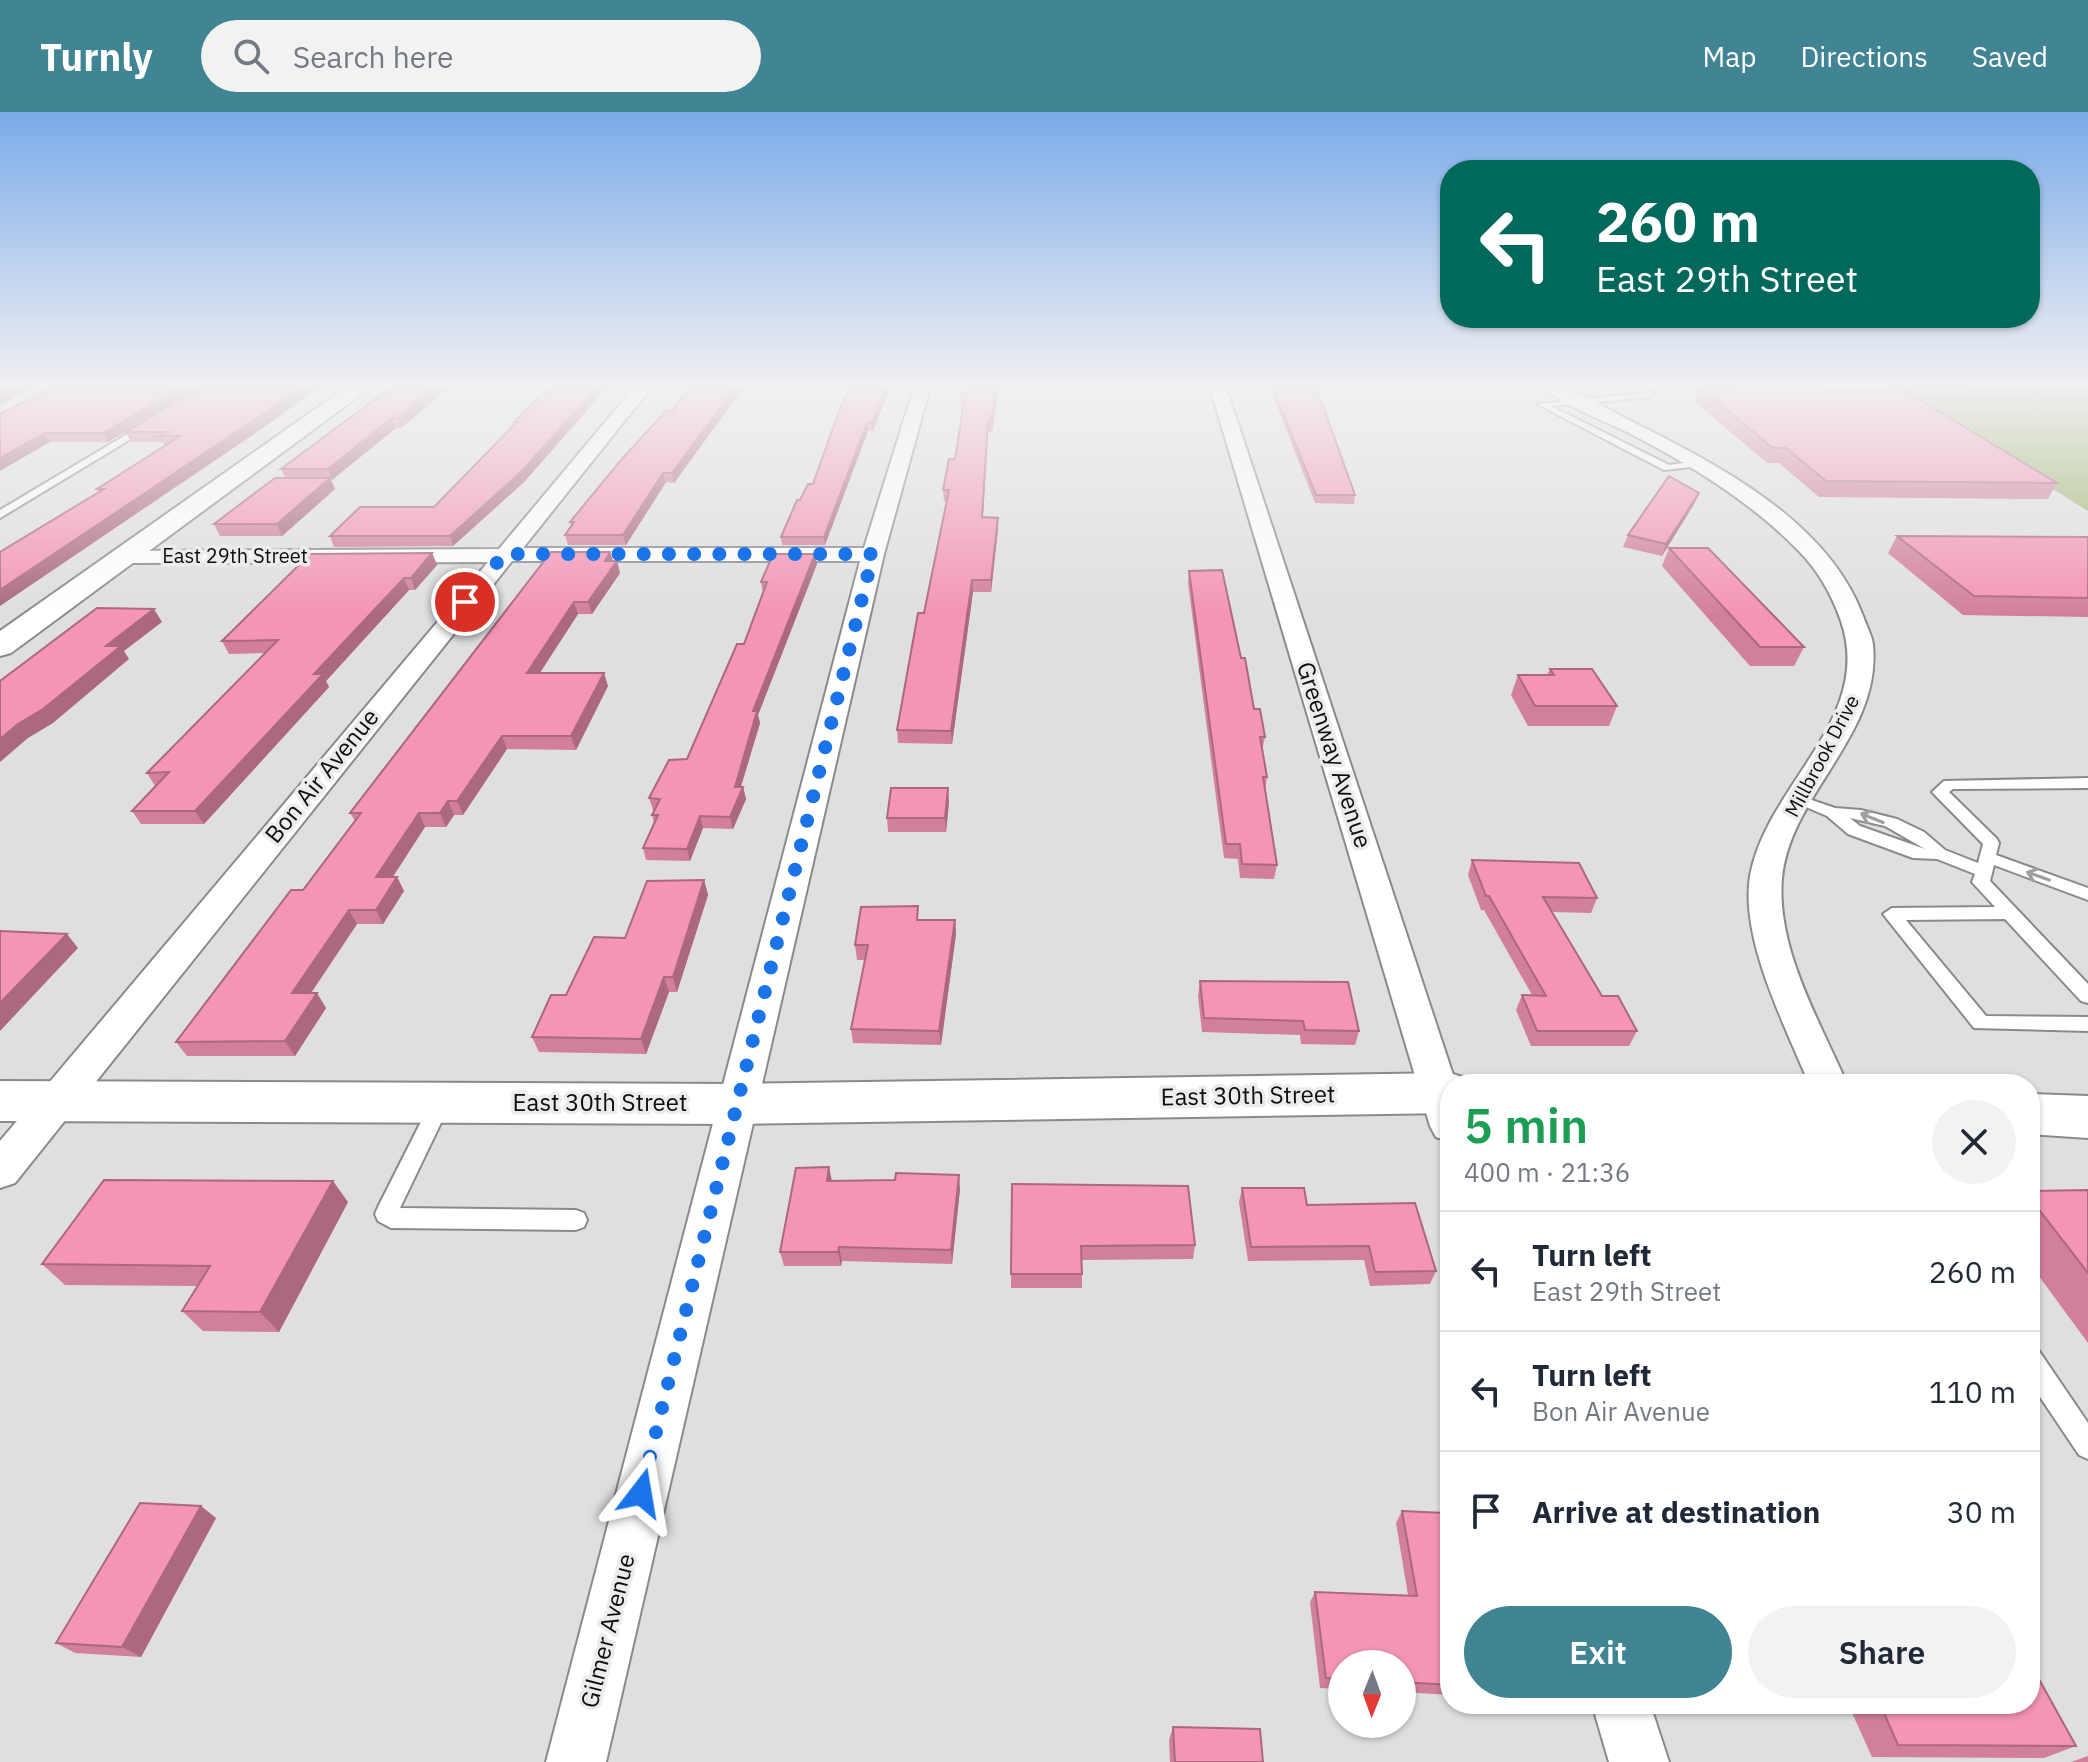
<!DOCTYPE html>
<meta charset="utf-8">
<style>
body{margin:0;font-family:"IBM Plex Sans",sans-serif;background:#f2f2f3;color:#1f2937;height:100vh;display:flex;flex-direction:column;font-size:30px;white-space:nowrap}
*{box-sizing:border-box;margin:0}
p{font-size:26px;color:#747a83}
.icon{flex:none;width:44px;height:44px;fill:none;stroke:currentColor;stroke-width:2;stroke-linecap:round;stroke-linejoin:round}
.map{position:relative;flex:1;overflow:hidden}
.panel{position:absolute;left:1440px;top:962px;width:600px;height:640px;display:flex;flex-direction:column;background:#fff;border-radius:32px;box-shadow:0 2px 6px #0004}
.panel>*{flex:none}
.top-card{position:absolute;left:1440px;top:48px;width:600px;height:168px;border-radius:32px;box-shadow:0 2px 6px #0004;background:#00695c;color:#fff;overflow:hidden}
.needle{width:52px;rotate:181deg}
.controls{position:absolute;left:1328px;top:1538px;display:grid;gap:16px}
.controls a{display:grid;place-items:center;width:88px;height:88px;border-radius:50%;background:#fff;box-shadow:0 2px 6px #0004;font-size:40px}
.pin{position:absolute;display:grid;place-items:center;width:68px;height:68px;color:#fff;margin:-34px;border:4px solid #fff;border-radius:50%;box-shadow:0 2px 8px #0007}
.me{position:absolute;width:88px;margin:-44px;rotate:14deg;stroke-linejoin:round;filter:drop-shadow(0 0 6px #0008)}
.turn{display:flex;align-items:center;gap:28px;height:168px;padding:0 24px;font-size:36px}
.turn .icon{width:104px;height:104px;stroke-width:2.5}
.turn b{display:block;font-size:56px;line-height:68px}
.round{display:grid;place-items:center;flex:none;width:84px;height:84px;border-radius:42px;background:#f2f2f3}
.head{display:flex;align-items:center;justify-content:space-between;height:136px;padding:0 24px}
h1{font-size:48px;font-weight:600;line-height:60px;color:#1e9e55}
.button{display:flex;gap:16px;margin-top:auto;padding:16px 24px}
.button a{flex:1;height:92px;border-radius:48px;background:#418594;color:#fff;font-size:32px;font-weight:600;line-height:92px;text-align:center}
.button a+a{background:#f2f2f3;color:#1f2937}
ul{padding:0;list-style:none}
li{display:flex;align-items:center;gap:24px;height:120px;padding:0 24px;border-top:2px solid #e0e1e3}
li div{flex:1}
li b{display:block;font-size:30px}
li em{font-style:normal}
header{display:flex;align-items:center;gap:48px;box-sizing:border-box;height:112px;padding:0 40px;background:#418594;color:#fff}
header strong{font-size:38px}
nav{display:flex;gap:44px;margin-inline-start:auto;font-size:28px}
.search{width:560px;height:72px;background:#f2f2f3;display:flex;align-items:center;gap:20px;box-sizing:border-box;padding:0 28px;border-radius:44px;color:#747a83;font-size:30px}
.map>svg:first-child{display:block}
.green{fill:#a0b772}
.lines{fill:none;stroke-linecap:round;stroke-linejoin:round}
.service-casing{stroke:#8a898c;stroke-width:4}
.minor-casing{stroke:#8a898c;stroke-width:4}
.tertiary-casing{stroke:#8a898c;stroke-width:4}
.secondary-casing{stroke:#8a898c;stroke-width:4}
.service{fill:#fff;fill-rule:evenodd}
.minor{fill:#fff;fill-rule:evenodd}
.tertiary{fill:#fff;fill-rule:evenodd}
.secondary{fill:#fff;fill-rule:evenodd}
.wall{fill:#d27f9d}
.shaded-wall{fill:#ab687f}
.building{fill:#f494b6;stroke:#ab687f;stroke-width:2}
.oneway{stroke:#9f9f9f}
.route{stroke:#1a73e8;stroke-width:14;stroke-dasharray:0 25.2}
.labels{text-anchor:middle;stroke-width:7;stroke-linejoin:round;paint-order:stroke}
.far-street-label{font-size:20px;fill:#0e0e0f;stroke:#ececee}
.street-label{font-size:24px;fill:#0e0e0f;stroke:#ececee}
</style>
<header>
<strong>Turnly</strong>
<div class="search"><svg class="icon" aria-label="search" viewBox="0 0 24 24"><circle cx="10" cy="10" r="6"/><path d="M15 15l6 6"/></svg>Search here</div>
<nav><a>Map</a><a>Directions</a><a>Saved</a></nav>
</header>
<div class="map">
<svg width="2088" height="1650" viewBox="0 0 2088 1650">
<rect width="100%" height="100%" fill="#dfdee1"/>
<path class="green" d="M1883,272L2088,274V399Z"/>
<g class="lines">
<g class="service-casing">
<path id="service" d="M1654,280L1651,285L1551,294L1669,353L1697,349L1701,350V354L1664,358L1537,292Z
M146,311L154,313L0,406V398Z
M2088,666V676L1953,677L1949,680L1997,727L1999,731L1996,743L2088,776V788L1994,753L1990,769L2088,872V891L2081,889L2005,807L1906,808L1986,904L2088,905V919L1974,916L1883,802L1892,796L1995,795L1972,770L1975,762L1937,747L1913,746L1848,722L1827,704L1792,689L1800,684L1835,696L1861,698L1897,707L1924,720L1945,738L1978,751L1983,732L1932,680L1944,669ZM1850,706L1885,714L1925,737L1860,714Z
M441,982L448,984L451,990L400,1096L576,1098L584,1101L587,1108L584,1115L576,1118L391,1116L378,1109L375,1102L378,1095L434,984Z
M2030,1236L2039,1239L2088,1311V1347L2079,1343L2030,1270Z"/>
</g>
<g class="minor-casing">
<path id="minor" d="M637,272H654L523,436H864L915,272H931L884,442L606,1650H546L860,449H512L15,1071L0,1076V1029L488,450L125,451L114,444L117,439L499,437Z
M1209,272H1225L1456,972H1450V1030L1436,1025L1430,1014Z
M1538,272C1570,272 1598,292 1627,307C1714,351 1827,407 1863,504C1866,513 1872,523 1873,533C1882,623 1790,682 1782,766C1776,836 1820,910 1847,972H1809C1785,913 1740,828 1750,764C1766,673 1875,607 1841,509C1832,483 1818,458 1798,438C1750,389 1689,352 1629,321C1603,308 1557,291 1538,272Z
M1592,1592H1650L1669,1650H1609Z"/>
</g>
<g class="tertiary-casing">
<path id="tertiary" d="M1450,961L1468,967L1470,972H1450V1001L736,1012L0,1009V969L736,972Z
M2030,982L2088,984V1026L2030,1022Z"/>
</g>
<g class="secondary-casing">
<path id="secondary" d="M351,272H375L11,541L0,544V519Z"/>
</g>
<use href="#service" class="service"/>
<use href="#minor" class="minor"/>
<use href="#tertiary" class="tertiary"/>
<use href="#secondary" class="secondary"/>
</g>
<path class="wall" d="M205,272L108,330H50L0,302Z
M206,272H324L260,318L99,380L97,377L165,334L163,330H131L126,320Z
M395,272H453L401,316H396L331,368L335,377L282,424H220L214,412L285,366L281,357Z
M553,272H610L524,370L453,434L334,435L330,424L434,395L514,313V310Z
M691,272H746L674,371L666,370L626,433H568L565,423L571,415L570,410L672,299Z
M891,272L873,319H868L825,433H782L781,425L800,388Z
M964,272H999L992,320H988L983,405L998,406V417L991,480H973L952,632L898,631L897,618L924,501L947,389H944L943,378L955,347L962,300H961V290Z
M1268,272H1315L1355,383L1354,392L1315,391Z
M1699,275L2057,371L2048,387L1819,385L1779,351H1767L1694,289Z
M1699,381L1694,392L1662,444L1623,435L1628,423Z
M1897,424L2088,425V505L1963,503L1888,441Z
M1669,436L1804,535L1794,554H1750L1662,454Z
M610,440L613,449H617L620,461L592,502H578L540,561L608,574L576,638L507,637L463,703H454L446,715H425L393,765H397L404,779L383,812H357L311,881L326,896L295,944H187L176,930L303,778L355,709L350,701Z
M432,441L437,453L415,478H409L326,569L329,575L204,712H141L132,699L155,674L147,661L265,541L229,542L222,529Z
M817,452L758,603L760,611L741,675H743L746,687L733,717L703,716L690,749L646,748L643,736L654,711L652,703L654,698H653L649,686L687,647L744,532L763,481L761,470Z
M1189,459L1241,546L1254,597L1265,625L1262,639L1267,665L1265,679L1277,753L1274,767L1240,766L1238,747L1224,746L1188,471Z
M1550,557L1617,594L1609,614H1528L1511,583L1518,563H1547Z
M949,690L946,720H888L887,706Z
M1472,748L1597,786L1591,801L1552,800L1602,884L1637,919L1629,934H1531L1516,898L1522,883H1532L1484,798H1481L1468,763Z
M704,768L708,783L677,880H669L646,942L539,940L532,925L566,883L625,826Z
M919,808H955L956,822L941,933L853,931L851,917L865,848H857L855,833Z
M1200,869L1359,919L1355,933L1301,932L1300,923L1202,920L1198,884Z
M832,1069L960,1077L952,1152L842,1149L841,1154H784L780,1140Z
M1012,1072L1195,1133L1193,1147L1082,1148V1176H1011Z
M1242,1076L1307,1093L1436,1159L1430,1172L1370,1174L1364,1148L1248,1149L1239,1090Z
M2088,1078V1231L2030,1152V1079Z
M348,1090L279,1220L203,1219L182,1199L198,1174L65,1173L42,1152Z
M1402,1399L1450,1426V1583L1402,1580V1552H1342V1577L1320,1576L1310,1490L1315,1480L1408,1483L1396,1411Z
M216,1406L141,1545L75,1541L56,1531Z
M1848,1592H2030L2076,1634L2044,1646L1872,1645Z
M1173,1615L1263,1650H1170L1169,1628Z
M2088,1644V1650H2071Z"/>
<path class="shaded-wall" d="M17,272H40L0,293V281Z
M186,272H205L108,330L103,321Z
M308,272H324L260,318L0,494V478Z
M438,272H453L401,316L397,306Z
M600,272H610L524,370L453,434L450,424Z
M738,272H746L674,371L672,361Z
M888,272H891L873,319L872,311Z
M997,272H999L992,320L991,310Z
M392,306L396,316L332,368L328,357Z
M988,310V320L982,416V405Z
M867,311L868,319L825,433L824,425Z
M45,321L50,330L0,359V346Z
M663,361L666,370L626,433L623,423Z
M330,366L335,377L282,424L277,412Z
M1699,381L1694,392L1662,444L1666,432Z
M998,406V417L991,480V468Z
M610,440L614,452L605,449Z
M432,441L437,453L415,478L411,466Z
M815,442L817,452L758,603L760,611L737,687L735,675L753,599Z
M617,449L620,461L592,502L588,490Z
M404,466L409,478L326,569L329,575L204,712L195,699L314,562Z
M972,468L973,480L952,632L951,619Z
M574,490L578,502L531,574L527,561Z
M154,497L162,510L124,539L129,547L53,611L28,626L0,650V627L106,534Z
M604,561L608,574L576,638L571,624Z
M502,624L507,637L463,703L457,689Z
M743,675L746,687L733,717L730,705Z
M948,676L949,690L946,720L945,706Z
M448,689L454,703L446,715L440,701Z
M419,701L425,715L383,779L376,765Z
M700,704L703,716L690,749L687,737Z
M397,765L404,779L383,812L376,798Z
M704,768L708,783L677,880L673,865Z
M349,798L357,812L301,896L292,881Z
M955,808L956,822L941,933L939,919Z
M67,822L78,836L0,919V891Z
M664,865L669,880L646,942L641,927Z
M317,881L326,896L295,944L285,929Z
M829,1055L832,1069H827Z
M959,1063L960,1077L952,1152L951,1138Z
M333,1069L348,1090L279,1220L260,1200Z
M839,1135L842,1149L841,1154L838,1140Z
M201,1394L216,1406L141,1545L122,1535Z"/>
<path class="building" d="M0,272H17L0,281Z
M58,272H186L103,321H45L0,346V302Z
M206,272H308L0,478V440L104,377H97L180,324H160L167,320H126Z
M395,272H438L397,306H392L328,357H281Z
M553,272H600L521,360L450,424H330L360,395H434L517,310H514Z
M691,272H738L672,361H663L623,423H565L574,410H570L621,348L666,299H672Z
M851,272H888L872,311H867L824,425H781L797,388H800L808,372H813L839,299Z
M964,272H997L991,310H988L982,405L998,406L991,468H972L951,619L897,618L918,501H924L949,378H943L949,347H955L964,290H961Z
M1271,272H1315L1355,383H1316Z
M1699,275L1902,277L2057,371L1826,369L1786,336H1773Z
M1669,364L1699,381L1666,432L1628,423Z
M275,366H330L277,412H214Z
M1897,424L2088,425V486L1974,484Z
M1669,436H1708L1804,535H1760Z
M551,440H610L605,449H617L588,490H574L527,561H604L571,624H502L457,689H448L440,701H419L376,765H397L376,798H349L292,881H317L285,929L176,930L291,778H303L361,701H350Z
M432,441L411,466H404L314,562H323L195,699H132L169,660L147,661L278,528L222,529L310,442Z
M773,442H815L753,599H757L735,675H743L730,705L700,704L687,737L643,736L658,703H652L660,687L649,686L669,648L687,647L737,532H744L767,470H761Z
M1222,458L1241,546H1245L1254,597H1260L1265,625H1260L1267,665H1263L1277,753L1242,752L1240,732H1226L1189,459Z
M97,496L154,497L106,534H121L43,597L18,612L0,627V569Z
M1550,557H1592L1617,594H1535L1518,563H1554Z
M891,676H948L945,706H887Z
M1472,748L1579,751L1597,786L1543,785L1602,884H1618L1637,919H1537L1522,883L1546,884L1489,784H1486Z
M704,768L673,865H664L641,927L532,925L551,883H566L594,825L625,826L647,769Z
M918,794L917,808H955L939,919L851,917L868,833H855L861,795Z
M0,819L67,822L0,891Z
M1200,869L1348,870L1359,919L1305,918L1303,909L1204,906Z
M829,1055L827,1069L895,1068L896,1061L959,1063L951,1138L839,1135L838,1140H780L796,1056Z
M104,1068L333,1069L260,1200L182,1199L210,1154L42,1152Z
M1012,1072L1188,1074L1195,1133L1081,1134L1082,1162H1011Z
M1242,1076H1304L1307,1093L1415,1091L1436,1159L1375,1160L1369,1134L1251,1135Z
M2088,1078V1161L2030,1086V1079Z
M140,1391L201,1394L122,1535L56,1531Z
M1402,1399L1445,1401L1450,1426V1573L1402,1570V1552H1342V1567L1326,1566L1315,1480L1417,1484Z
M2030,1551L2076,1634L1898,1633L1880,1592H2030Z
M1173,1615L1260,1617L1263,1650H1175Z"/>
<defs><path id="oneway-shaft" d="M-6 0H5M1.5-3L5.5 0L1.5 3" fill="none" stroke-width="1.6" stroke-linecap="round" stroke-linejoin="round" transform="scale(2)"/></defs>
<g class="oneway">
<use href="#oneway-shaft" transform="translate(1872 706) rotate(-158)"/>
<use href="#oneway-shaft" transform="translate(2038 764) rotate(-160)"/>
</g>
<linearGradient id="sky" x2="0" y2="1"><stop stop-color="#7babe9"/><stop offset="0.54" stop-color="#f1f0f2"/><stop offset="1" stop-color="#f1f0f2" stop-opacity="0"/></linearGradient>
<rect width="2088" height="503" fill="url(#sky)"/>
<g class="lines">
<path class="route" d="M465,490L504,442H873L641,1381"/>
</g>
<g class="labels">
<g class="far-street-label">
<text x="235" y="451">East 29th Street</text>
<text transform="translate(1822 644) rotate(-62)" y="7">Millbrook Drive</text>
</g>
<g class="street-label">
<text transform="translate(1334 643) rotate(72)" y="8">Greenway Avenue</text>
<text transform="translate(322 664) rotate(-51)" y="8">Bon Air Avenue</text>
<text transform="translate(1248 984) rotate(-1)" y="8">East 30th Street</text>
<text x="600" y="999">East 30th Street</text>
<text transform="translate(608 1519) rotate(-76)" y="8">Gilmer Avenue</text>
</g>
</g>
</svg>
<div class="controls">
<a><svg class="needle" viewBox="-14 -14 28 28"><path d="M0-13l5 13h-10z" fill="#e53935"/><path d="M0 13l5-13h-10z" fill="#747a83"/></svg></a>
</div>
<div class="pin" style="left:465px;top:490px;background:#d93025"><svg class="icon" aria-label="arrive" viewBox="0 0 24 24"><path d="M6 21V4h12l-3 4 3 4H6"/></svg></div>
<svg class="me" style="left:641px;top:1381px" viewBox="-20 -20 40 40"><path d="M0-17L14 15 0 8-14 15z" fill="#1a73e8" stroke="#fff" stroke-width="4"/></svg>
<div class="top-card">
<div class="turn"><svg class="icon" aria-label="left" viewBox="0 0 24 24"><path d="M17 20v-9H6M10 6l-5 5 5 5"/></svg><div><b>260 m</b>East 29th Street</div></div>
</div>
<section class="panel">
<div class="head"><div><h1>5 min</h1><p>400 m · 21:36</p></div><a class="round"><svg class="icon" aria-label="close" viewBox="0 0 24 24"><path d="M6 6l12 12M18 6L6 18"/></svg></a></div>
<ul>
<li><svg class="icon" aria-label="left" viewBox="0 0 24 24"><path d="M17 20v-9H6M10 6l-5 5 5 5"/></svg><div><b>Turn left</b><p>East 29th Street</p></div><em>260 m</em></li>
<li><svg class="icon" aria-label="left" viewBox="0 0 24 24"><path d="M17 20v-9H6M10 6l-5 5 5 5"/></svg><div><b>Turn left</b><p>Bon Air Avenue</p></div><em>110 m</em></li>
<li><svg class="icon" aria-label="arrive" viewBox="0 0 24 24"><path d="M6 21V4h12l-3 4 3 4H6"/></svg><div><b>Arrive at destination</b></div><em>30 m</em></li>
</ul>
<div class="button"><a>Exit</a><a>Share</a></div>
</section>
</div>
